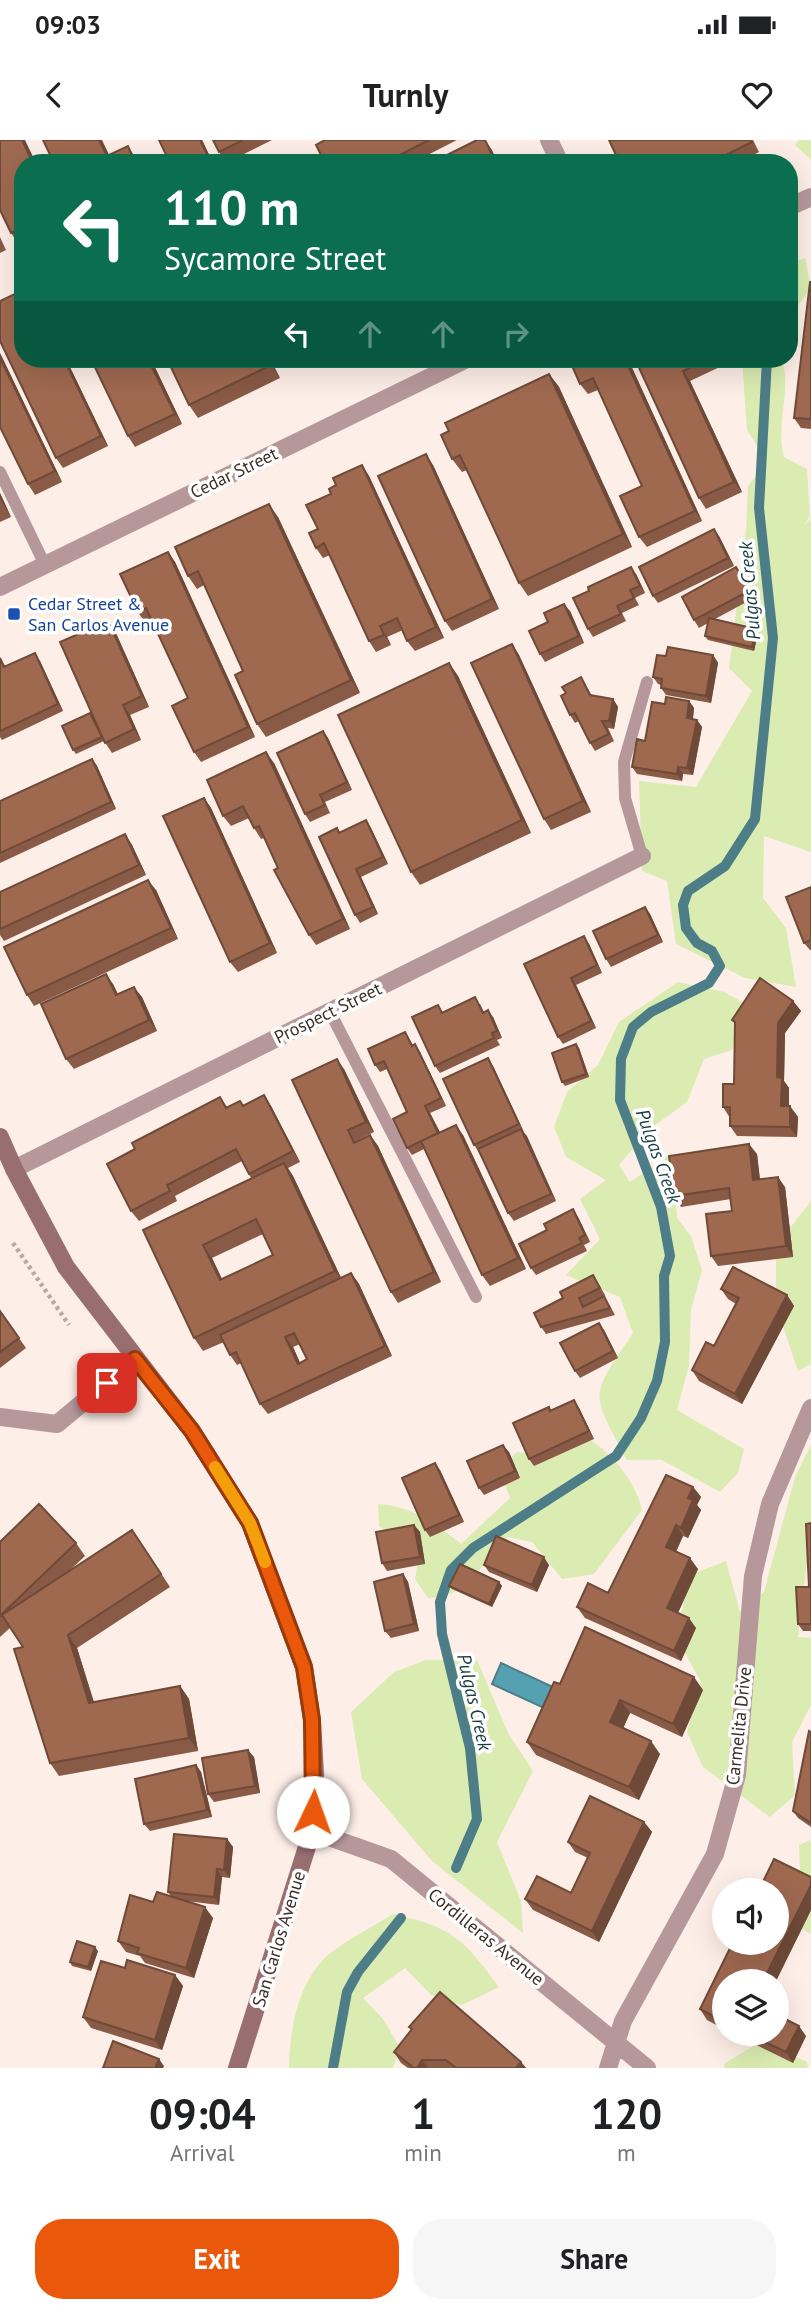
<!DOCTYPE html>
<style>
body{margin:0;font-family:"PT Sans",sans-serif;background:#f6f6f6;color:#202124;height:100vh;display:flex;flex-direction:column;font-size:26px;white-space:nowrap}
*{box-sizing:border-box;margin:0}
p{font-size:23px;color:#757577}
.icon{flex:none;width:38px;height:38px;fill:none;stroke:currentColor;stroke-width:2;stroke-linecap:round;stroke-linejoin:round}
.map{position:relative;height:1928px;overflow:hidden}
.side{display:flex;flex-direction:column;background:#fff;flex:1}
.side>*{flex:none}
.guide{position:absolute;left:14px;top:14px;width:784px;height:214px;border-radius:28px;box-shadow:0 7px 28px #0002;background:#0b6e4f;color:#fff;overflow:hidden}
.controls{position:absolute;left:712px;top:1738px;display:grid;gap:14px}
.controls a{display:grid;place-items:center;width:77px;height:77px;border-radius:50%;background:#fff;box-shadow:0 7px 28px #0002;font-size:35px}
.pin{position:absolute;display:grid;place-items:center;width:60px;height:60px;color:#fff;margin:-30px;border-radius:14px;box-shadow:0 4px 10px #0006}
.me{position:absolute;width:77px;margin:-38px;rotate:3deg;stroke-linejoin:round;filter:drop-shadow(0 0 5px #0008)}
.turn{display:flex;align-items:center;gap:24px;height:147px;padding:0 35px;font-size:32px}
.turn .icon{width:91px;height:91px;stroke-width:2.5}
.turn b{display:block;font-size:49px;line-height:60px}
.lanes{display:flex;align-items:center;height:66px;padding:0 35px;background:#0003;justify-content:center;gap:35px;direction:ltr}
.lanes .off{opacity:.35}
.eta{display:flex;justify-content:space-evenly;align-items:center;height:119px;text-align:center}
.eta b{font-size:42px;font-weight:600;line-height:49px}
.action{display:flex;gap:14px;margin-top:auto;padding:14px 35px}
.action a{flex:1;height:80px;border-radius:28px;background:#ea580c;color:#fff;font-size:28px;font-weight:600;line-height:80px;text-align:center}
.action a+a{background:#f6f6f6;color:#202124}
.status{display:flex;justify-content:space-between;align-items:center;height:49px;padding:0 35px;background:#fff;direction:ltr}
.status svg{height:19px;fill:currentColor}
header{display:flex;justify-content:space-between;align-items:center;height:91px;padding:0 35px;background:#fff;font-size:32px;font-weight:600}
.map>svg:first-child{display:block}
.green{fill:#dbecb2}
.water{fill:#55a1b1;stroke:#4d7e88;stroke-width:2}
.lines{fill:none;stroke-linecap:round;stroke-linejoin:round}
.stream{stroke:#4d7e88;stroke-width:10}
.path{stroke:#b8a9a3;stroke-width:4.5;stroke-dasharray:3.5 3.5;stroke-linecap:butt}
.lane{stroke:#b6989b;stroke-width:12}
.street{stroke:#b6989b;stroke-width:18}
.secondary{stroke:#986e71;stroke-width:18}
.wall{fill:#895a45;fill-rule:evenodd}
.shaded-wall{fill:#6f4a38}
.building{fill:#9f6950;stroke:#6f4a38;stroke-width:2;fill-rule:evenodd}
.route-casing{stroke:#983908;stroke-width:18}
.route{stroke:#ea580c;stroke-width:12}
.slow{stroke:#f59e0b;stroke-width:12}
.transit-dot{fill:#1a4fb4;stroke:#fff;stroke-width:2.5}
.labels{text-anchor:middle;stroke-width:7;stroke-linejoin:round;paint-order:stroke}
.street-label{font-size:18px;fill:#3b2d27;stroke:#fff}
.transit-label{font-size:18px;fill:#164399;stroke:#fff;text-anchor:start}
.water-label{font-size:19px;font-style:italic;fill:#173c43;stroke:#fff}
</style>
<div class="status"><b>09:03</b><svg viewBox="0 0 49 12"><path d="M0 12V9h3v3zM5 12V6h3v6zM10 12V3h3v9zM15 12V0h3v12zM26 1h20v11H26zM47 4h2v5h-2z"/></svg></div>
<header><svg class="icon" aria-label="back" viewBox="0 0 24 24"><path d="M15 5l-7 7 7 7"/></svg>Turnly<svg class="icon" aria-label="heart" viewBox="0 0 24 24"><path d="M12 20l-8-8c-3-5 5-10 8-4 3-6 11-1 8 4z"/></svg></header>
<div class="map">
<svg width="811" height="1928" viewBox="0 0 811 1928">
<rect width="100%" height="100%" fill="#fdeee7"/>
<path class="green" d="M799,0H811V20L795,5Z
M805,118L811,148L789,178V123Z
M742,219H782C792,251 775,284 784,317L807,329L810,376L804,385L811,379V712L764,696L763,758L786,788L796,847L745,838L676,804L667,741L642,731L639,641L696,647L752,551L729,528L746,391L748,346L767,321L747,290Z
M678,842L724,852L744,863L732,910L704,919L687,962L650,989L619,1025L630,1042L672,1013L677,1078L691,1096L702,1130L691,1170L689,1225L677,1270L744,1309L738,1333L720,1352L662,1320H627C590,1250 589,1259 633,1193L620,1157L566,1135L600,1099L580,1059L606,1040L566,1017L554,987L567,952L598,925L619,882Z
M811,1061V1224L798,1231L776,1165V1106Z
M580,1294C606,1306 636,1340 642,1370L594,1434L562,1439L532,1402L508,1397C482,1422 468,1458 428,1458L415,1439L419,1415L379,1386L378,1364C412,1366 435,1383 461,1404L510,1358L499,1328L517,1312L544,1315Z
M811,1305V1388L798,1497L811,1498V1565L792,1602L795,1655L770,1677L703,1627L687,1592L701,1542L676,1497L690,1435L726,1421L740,1472L764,1452L795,1337Z
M426,1520H477L508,1593L533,1631L497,1702L521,1761L523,1793L432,1721L362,1639L351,1572L394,1532Z
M811,1700V1794L797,1786L801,1748L799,1705Z
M393,1774C452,1787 464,1799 499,1847L462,1865L431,1855L405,1828L363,1858L383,1879L400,1908L393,1928H289C290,1891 296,1851 321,1822C336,1805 373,1787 393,1774Z
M762,1901L807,1922L808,1928H724L725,1923Z"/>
<path class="water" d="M501,1523L553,1547L544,1568L492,1544Z"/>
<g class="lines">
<path class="stream" d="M456,1728L477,1679L470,1608L442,1494L440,1462L451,1430L473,1408L616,1316L641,1278L657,1241L665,1202L664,1136L670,1116L661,1067L620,960L621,919L633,887L651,872L709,843L720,826L712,811L697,803L686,788L683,765L688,751L725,726L755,679L773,498L759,368L767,219
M333,1928L347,1852L358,1832L401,1778"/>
<path class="path" d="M13,1103L69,1185"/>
<path class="lane" d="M0,332L45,425
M642,716L625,658L624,622L647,542
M330,872L476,1157"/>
<path class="street" d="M549,0L560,23
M789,67L811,57
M0,447L467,219
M14,1029L642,716
M0,1277L57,1284L135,1219
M312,1691L391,1719L647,1928
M608,1928L623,1881L715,1714L737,1635L753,1436L770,1364L811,1268"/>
<path class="secondary" d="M0,997L14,1029L66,1127L192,1291L250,1383L304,1527L312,1580L315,1634L312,1691L237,1928"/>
</g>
<path class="wall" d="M202,0L213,23H170Z
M213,0H272L226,23L219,12Z
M325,0H457L412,23H325Z
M609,0H753L759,12L739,23H611L616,15Z
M23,23V101L18,103L11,93Z
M0,97L6,110L0,113Z
M811,142V289L801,288L794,278Z
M0,213L62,342L35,355L28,344Z
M66,219L108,306L63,328L56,318Z
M151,219L182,284L135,307L128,296Z
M270,219L280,238L198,278L189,265Z
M593,219H628L702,381L647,407L639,397L642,346L598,250L588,254L580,244Z
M635,219H721L724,225L690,241L742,352L706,369L699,358Z
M549,234L559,247L632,407L528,456L519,443L467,330L462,332L452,319L449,291Z
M362,325L369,336L444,498L415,511L407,501L403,490L387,497L391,505L376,512L369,501L330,415L323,418L316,408L318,389L331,354L336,345Z
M433,325L499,469L452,491L445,481Z
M0,353L11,377L0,382Z
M278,377L360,553L266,597L257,584L243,531L204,445L197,449L188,436Z
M719,396L734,426L658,463L653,456Z
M168,412L175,422L255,597L201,622L194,612L188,558L152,480L145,483L138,472Z
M736,427L754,458L715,479L758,493L754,511L708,500L705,496L708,483L699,488L694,480Z
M636,434L645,453L635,458L639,465L622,473L626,481L593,497L588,489Z
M570,471L584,503L545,522L540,514L548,482Z
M115,491L149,567L130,575L141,600L112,613L104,601L76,614L73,610L93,577L103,599Z
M512,504L519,515L591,672L551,690L544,679Z
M713,515L718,523L711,563L666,555L661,548V545L658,544L653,537L666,516Z
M0,518L6,527L40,521L63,571L2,600L0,597Z
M449,523L458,536L531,693L420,745L411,732Z
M581,537L592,556L613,559L618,567L614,589L608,588L614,601L595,611L590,603L579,581L575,583L570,575L566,553Z
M689,561L694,568L693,579L697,580L702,587L693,635L683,634L682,641L637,634L632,627L645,601Z
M323,591L328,598L352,650L325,662L330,673L310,682L305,674Z
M92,619L97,626L116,669L0,723V661Z
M274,623L350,789L316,805L309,795L264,698L261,699L254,688L249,678L231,686L223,676Z
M204,658L211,668L277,813L238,832L230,822Z
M366,680L371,688L388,724L361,737L378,774L360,783L355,775L337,688L340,692Z
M125,694L132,705L146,735L4,801L0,795V752Z
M811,747V810H810L804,803Z
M156,750L178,799L34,866L27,855Z
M645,767L650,774L663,802L611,827L606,819Z
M589,804L602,833L576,845L596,888L563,904L558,897L524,824Z
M113,844L118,854L142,857L157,891L74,929L66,919Z
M793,861L801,871L785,893L784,941L789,948V966L798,977L797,997L737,996L730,986V978L723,967L734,944L735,884L732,880Z
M480,864L484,872L493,877L502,898L497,900L500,905L440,933L435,926L443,872Z
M405,892L413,905L420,912L446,966L430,973L440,992L463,995L526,1129L490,1146L482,1135L424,1009L412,1015L407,1008V972L387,929L380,932L375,925Z
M576,904L579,908L589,937L565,946L562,942Z
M493,926L556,1061L514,1081L508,1073L480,1012H479L474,1005Z
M344,929L374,992L356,1001V1002L370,995L378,1006L441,1142L398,1163L391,1152L292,940Z
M264,955L271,966L300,1022L288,1028L293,1036L341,1138L351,1133L359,1144L392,1216L268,1274L260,1264L241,1223L237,1225L230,1215L224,1202L203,1211L194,1198L143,1090L251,1038L242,1021L175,1056L177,1061L139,1081L131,1071L135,1009L220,957L227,967L240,961L244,966ZM263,1094L273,1115L222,1139L212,1118ZM300,1204L307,1219L300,1223L293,1207Z
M757,1014L760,1039L785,1047L793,1117L718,1126L711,1116L732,1071L731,1059L681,1067L674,1056Z
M578,1077L590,1102L584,1105L587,1111L536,1135L531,1128L547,1090Z
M598,1143L605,1155L585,1166L609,1164L615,1175L546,1194L541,1187Z
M721,1149L787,1155L794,1166L742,1264L699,1241L692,1230L714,1206L736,1164L728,1159Z
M0,1171L26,1208L0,1228Z
M604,1190L618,1218L580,1238L575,1231Z
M579,1268L594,1299L534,1326L529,1319L551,1270Z
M509,1312L520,1338L484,1355L479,1348Z
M440,1330L464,1382L430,1397L425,1390Z
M693,1347L701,1357L697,1365L701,1370L688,1398L683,1396L676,1412L698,1429L678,1473L696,1488L681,1521L585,1478L577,1467L608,1453Z
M811,1383V1491H803L798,1484L809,1447Z
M414,1385L420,1392L425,1424L387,1431L382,1423Z
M0,1402L76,1403L85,1416L68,1432L141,1403L170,1447L77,1508L94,1562L180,1546L189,1559L198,1611L59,1636L50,1623L23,1507L11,1487L0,1497Z
M484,1425H549L537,1452L489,1432Z
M403,1434L408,1442L419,1491L391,1498L385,1491Z
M499,1442L502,1446L492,1467L452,1449L449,1446Z
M560,1544L703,1550L682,1597L630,1573L623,1588L660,1614L639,1660L536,1615L527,1602Z
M811,1592V1687L798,1678L793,1671Z
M254,1617L260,1653L214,1662L208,1654Z
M196,1625L201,1632L212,1677L150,1691L144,1684Z
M644,1682L652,1692L599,1802L533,1770L525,1759L571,1753L588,1718L575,1712L568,1702Z
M227,1699L233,1707L230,1738L222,1737L219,1765L186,1761L213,1778L194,1838L145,1823L140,1816L126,1812L118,1801L171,1756L168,1752Z
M811,1737V1770L776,1841H724V1889L707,1880L700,1869Z
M98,1811L91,1831L72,1826L70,1822Z
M125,1828L175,1835L183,1846L162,1910L91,1888L83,1877Z
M409,1887L521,1922L526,1928H408L401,1923L394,1912L411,1890Z
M734,1894H777L806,1896L793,1923Z"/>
<path class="shaded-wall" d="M22,0H25L36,23H33Z
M99,0H102L113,23L107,16Z
M200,0H202L213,23L209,18Z
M485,0L492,10L498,23H496Z
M128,6L135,17L138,23H135Z
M0,213L62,342L55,331L0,218Z
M64,219H66L108,306L101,296Z
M148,219H151L182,284L175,274Z
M267,219H270L280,238L271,225Z
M625,219H628L702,381L695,371Z
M683,231L690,241L742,352L734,342Z
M549,234L559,247L632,407L623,394Z
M426,314L433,325L499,469L492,459Z
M362,325L369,336L444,498L436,487Z
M0,353L11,377L0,359Z
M269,364L278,377L360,553L351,540Z
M714,389L719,396L734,426L728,418Z
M168,412L175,422L255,597L248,587Z
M631,427L636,434L645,453L640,446Z
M736,427L742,435L754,458L749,451Z
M564,464L570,471L584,503L579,496Z
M108,481L115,491L149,567L142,556Z
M380,486L387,497L391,505L384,495Z
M756,489L758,493L754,511L752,507Z
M512,504L519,515L591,672L583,661Z
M35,513L40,521L63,571L58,564Z
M713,515L718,523L711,563L706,556Z
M449,523L458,536L531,693L522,680Z
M613,559L618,567L614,589L609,581Z
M689,561L694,568L692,585L687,578Z
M123,565L130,575L141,600L134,589Z
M697,580L702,587L693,635L687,628Z
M323,591L328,598L352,650L347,642Z
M266,612L274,623L350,789L343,779Z
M92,619L97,626L116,669L111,662Z
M678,627L683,634L682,641L677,634Z
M204,658L211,668L277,813L270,803Z
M366,680L371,688L388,724L383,717Z
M125,694L132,705L146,735L139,725Z
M356,729L361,737L378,774L373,767Z
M148,740L156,750L178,799L171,788Z
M645,767L650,774L663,802L658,795Z
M584,796L589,804L602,833L597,825Z
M106,834L113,844L123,866L116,855Z
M571,838L576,845L596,888L591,881Z
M134,847L142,857L157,891L149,880Z
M793,861L801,871L785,893L784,941L789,948V976L781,966L777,937L778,883Z
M488,870L493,877L502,898L497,891Z
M415,904L420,912L446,966L441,958Z
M576,904L579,908L589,937L586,934Z
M488,918L493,926L524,992L519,984Z
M337,919L344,929L374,992L366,982Z
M264,955L271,966L300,1022L293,1011Z
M425,966L430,973L444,1001L438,993Z
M790,966L798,977L797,997L790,987Z
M456,985L463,995L526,1129L518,1118Z
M521,989L527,996L556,1061L551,1054Z
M370,995L378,1006L441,1142L434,1132Z
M749,1004L757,1014L761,1050L753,1040Z
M284,1023L293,1036L344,1144L335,1131Z
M778,1037L785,1047L793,1117L786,1106Z
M573,1069L578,1077L590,1102L585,1095Z
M203,1105L212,1118L229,1154L220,1140Z
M351,1133L359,1144L392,1216L385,1206Z
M787,1155L794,1166L742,1264L735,1254Z
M599,1183L604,1190L618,1218L613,1211Z
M285,1197L293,1207L305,1234L298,1224Z
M574,1260L579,1268L594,1299L589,1291Z
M503,1305L509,1312L520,1338L515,1331Z
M435,1323L440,1330L464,1382L459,1375Z
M693,1347L701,1357L697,1365L701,1370L688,1398L681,1388L688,1358Z
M414,1385L420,1392L425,1424L420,1417Z
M676,1385L683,1396L673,1418L666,1407Z
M544,1417L549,1425L537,1452L532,1445Z
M690,1418L698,1429L675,1479L667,1468Z
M403,1434L408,1442L419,1491L414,1484Z
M499,1442L502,1446L492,1467L489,1464Z
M689,1478L696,1488L681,1521L674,1511Z
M68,1495L77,1508L98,1576L89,1563Z
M694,1537L703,1550L682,1597L673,1584Z
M180,1546L189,1559L198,1611L189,1598Z
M620,1560L630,1573L620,1595L610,1582Z
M651,1601L660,1614L639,1660L629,1647Z
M248,1610L254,1617L260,1653L255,1646Z
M196,1625L201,1632L212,1677L207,1670Z
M644,1682L652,1692L599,1802L592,1791Z
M227,1699L233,1707L230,1738L224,1730Z
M217,1729L222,1737L219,1765L214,1757Z
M811,1745V1770L776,1841H763Z
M205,1767L213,1778L194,1838L186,1828Z
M95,1807L98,1811L91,1831L88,1827Z
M175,1835L183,1846L162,1910L155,1900Z
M799,1886L806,1896L793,1923L786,1912Z
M159,1919L164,1926L163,1928H155Z
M422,1920L428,1928H417Z
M521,1922L526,1928H516Z"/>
<path class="building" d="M0,0H22L33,23H23V87L11,93L0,70Z
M43,0H99L107,16L128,6L135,23H54Z
M159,0H200L209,18L198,23H170Z
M213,0H243L219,12Z
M325,0H429L384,23H325L316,5Z
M477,0H485L496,23H446L443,17Z
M609,0H751L752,2L710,23H611L609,18L616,15Z
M810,142H811V279L794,278Z
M23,150V219H64L101,296L56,318L0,201V161Z
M0,218L55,331L28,344L0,287Z
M91,219H148L175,274L128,296Z
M167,219H267L271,225L189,265Z
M593,219H625L695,371L639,397L620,356L642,346L593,238L580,244L573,228Z
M635,219H708L683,231L734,342L699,358Z
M549,234L623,394L519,443L460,315L452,319L441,295L449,291L445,283Z
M426,314L492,459L445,481L378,336Z
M362,325L436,487L407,501L397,478L380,486L384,495L369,501L324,403L316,408L309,393L318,389L306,365L331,354L329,349L336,345L333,338Z
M269,364L351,540L257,584L235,535L243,531L198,431L188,436L175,407Z
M714,389L728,418L653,456L639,427Z
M168,412L248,587L194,612L172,566L188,558L146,468L138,472L120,434Z
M631,427L640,446L630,450L634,458L617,466L621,474L588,489L573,458L589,451L588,447Z
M736,427L749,451L694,480L682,457Z
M564,464L579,496L540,514L529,491L548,482L544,473Z
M709,478L756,489L752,507L705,496Z
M108,481L142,556L123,565L134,589L105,603L60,502Z
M512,504L583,661L544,679L471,523Z
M668,507L713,515L706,556L661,548L662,539L653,537L657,515L666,516Z
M35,513L58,564L0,591V518L4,527Z
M449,523L522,680L411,732L338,575Z
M581,537L590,555L613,559L609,581H602L609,594L590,603L575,573L570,575L561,556L566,553L562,547Z
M666,557L689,561L687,578L697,580L687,628L678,627L677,634L632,627L637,599L645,601L652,562L665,564Z
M90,573L102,597L73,610L62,586Z
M323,591L347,642L320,655L325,665L305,674L277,613Z
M266,612L343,779L309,795L274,730L278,728L259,686L254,688L243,666L223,676L207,640Z
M92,619L111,662L0,713V661Z
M204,658L270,803L230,822L163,676Z
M366,680L383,717L356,729L373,767L355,775L319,697L337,688L339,693Z
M125,694L139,725L0,789V752Z
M148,740L171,788L27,855L4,807Z
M811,747V800L804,803L786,757Z
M645,767L658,795L606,819L593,791Z
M584,796L597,825L571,838L591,881L558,897L524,824Z
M106,834L116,855L134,847L149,880L66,919L41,864Z
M760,838L793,861L778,883L777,937L782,938L781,966H790V987L730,986V967H723V944H734L735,882L732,880Z
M475,857L483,873L488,870L497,891L492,893L494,898L435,926L412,877L438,865L442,873Z
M405,892L412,906L415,904L441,958L425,966L438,993L407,1008L393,979L407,972L384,921L375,925L368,909Z
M576,904L586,934L562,942L552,913Z
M488,918L519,984L474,1005L443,939Z
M337,919L366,982L348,990L354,1003L370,995L434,1132L391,1152L292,940Z
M264,955L293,1011L249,1034L236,1009L167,1045L170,1051L131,1071L107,1024L135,1009L132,1003L220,957L226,968L240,961L243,966Z
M456,985L518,1118L482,1135L421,1001Z
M521,989L551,1054L508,1073L478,1009Z
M749,1004L753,1040L778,1037L786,1106L711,1116L706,1074L732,1071L729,1048L674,1056L669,1016Z
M284,1023L335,1131L194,1198L143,1090ZM256,1079L273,1115L220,1140L203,1105Z
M573,1069L585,1095L579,1098L582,1103L531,1128L519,1104L547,1090L544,1084Z
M733,1127L787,1155L735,1254L692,1230L706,1202L714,1206L739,1158L721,1149Z
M351,1133L385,1206L260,1264L236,1212L230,1215L220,1195ZM294,1193L307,1219L298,1224L285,1197Z
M593,1135L600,1148L579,1158L583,1167L604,1156L610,1168L541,1187L534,1173L563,1158L560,1152Z
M0,1171L19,1198L0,1212Z
M599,1183L613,1211L575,1231L560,1203Z
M574,1260L589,1291L529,1319L513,1283L549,1267L550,1271Z
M503,1305L515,1331L479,1348L467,1321Z
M435,1323L459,1375L425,1390L402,1338Z
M666,1335L693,1347L688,1358L693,1360L681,1388L676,1385L666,1407L690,1418L667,1468L689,1478L674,1511L577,1467L588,1443L608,1453Z
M39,1364L76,1403L0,1476V1402Z
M811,1383V1484H798L796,1447H809L806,1384Z
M414,1385L420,1417L382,1423L376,1392Z
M132,1390L161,1434L68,1495L89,1563L180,1546L189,1598L50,1623L14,1509L23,1507L2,1475Z
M496,1396L544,1417L532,1445L484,1425Z
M460,1424L499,1442L489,1464L449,1446Z
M403,1434L414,1484L385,1491L374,1442Z
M585,1487L694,1537L673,1584L620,1560L610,1582L651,1601L629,1647L527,1602L554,1542L560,1544Z
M809,1591L811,1592V1683L793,1671Z
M248,1610L255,1646L208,1654L202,1618Z
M196,1625L207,1670L144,1684L135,1639Z
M590,1656L644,1682L592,1791L525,1759L537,1736L571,1753L590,1713L568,1702Z
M174,1694L227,1699L224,1730L217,1729L214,1757L168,1752Z
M774,1719L811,1737V1745L763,1841H724V1882L700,1869L733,1802H777V1750H759Z
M157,1752L205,1767L186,1828L137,1813L139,1808L118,1801L130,1755L153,1762Z
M77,1801L95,1807L88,1827L70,1822Z
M127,1820L175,1835L155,1900L83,1877L101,1821L125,1828Z
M440,1852L521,1922L516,1928H456L446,1920H422L417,1928H414L394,1912L412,1889L409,1887Z
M777,1875L799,1886L786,1912L748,1894H777Z
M113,1901L159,1919L155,1928H103Z"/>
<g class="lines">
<g class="route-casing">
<path id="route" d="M107,1243L135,1219L192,1291L250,1383L304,1527L312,1580L313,1672"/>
</g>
<use href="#route" class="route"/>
<path class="slow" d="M215,1327L250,1383L265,1422"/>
</g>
<rect class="transit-dot" x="7" y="467" width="14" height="14" rx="3.5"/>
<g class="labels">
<g class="street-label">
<text transform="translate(234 333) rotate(-26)" y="6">Cedar Street</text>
<text transform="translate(328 873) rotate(-26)" y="6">Prospect Street</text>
<text transform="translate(739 1586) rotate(-84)" y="6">Carmelita Drive</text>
<text transform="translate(486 1797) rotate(39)" y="6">Cordilleras Avenue</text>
<text transform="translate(279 1799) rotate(-73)" y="6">San Carlos Avenue</text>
</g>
<g class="transit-label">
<text x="28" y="470">Cedar Street &amp;<tspan x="28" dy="21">San Carlos Avenue</tspan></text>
</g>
<g class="water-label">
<text transform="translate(749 451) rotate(-95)" y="7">Pulgas Creek</text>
<text transform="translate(659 1016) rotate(70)" y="7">Pulgas Creek</text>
<text transform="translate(475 1562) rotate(77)" y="7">Pulgas Creek</text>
</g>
</g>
</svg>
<div class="controls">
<a><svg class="icon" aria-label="sound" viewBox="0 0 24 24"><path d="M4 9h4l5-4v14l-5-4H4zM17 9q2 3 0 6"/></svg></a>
<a><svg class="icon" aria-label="layers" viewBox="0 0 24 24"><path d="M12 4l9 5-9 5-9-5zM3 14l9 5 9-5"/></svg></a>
</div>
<div class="pin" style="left:107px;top:1243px;background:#d93025"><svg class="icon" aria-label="arrive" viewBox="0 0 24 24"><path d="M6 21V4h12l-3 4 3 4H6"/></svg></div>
<svg class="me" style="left:313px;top:1672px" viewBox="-20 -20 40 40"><circle r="19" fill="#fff"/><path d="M0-13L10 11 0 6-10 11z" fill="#ea580c"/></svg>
<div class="guide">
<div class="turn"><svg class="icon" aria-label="left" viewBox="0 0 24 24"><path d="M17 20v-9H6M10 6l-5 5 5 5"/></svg><div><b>110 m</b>Sycamore Street</div></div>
<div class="lanes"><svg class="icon" aria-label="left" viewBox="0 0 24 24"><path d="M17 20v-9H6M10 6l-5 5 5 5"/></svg><svg class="icon off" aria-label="ahead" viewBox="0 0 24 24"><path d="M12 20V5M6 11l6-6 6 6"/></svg><svg class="icon off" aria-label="ahead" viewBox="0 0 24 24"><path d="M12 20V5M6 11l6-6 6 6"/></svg><svg class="icon off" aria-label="right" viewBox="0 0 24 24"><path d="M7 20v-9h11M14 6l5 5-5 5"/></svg></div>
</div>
</div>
<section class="side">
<div class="eta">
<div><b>09:04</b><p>Arrival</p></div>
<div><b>1</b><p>min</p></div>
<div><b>120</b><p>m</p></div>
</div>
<div class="action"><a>Exit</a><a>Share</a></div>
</section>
